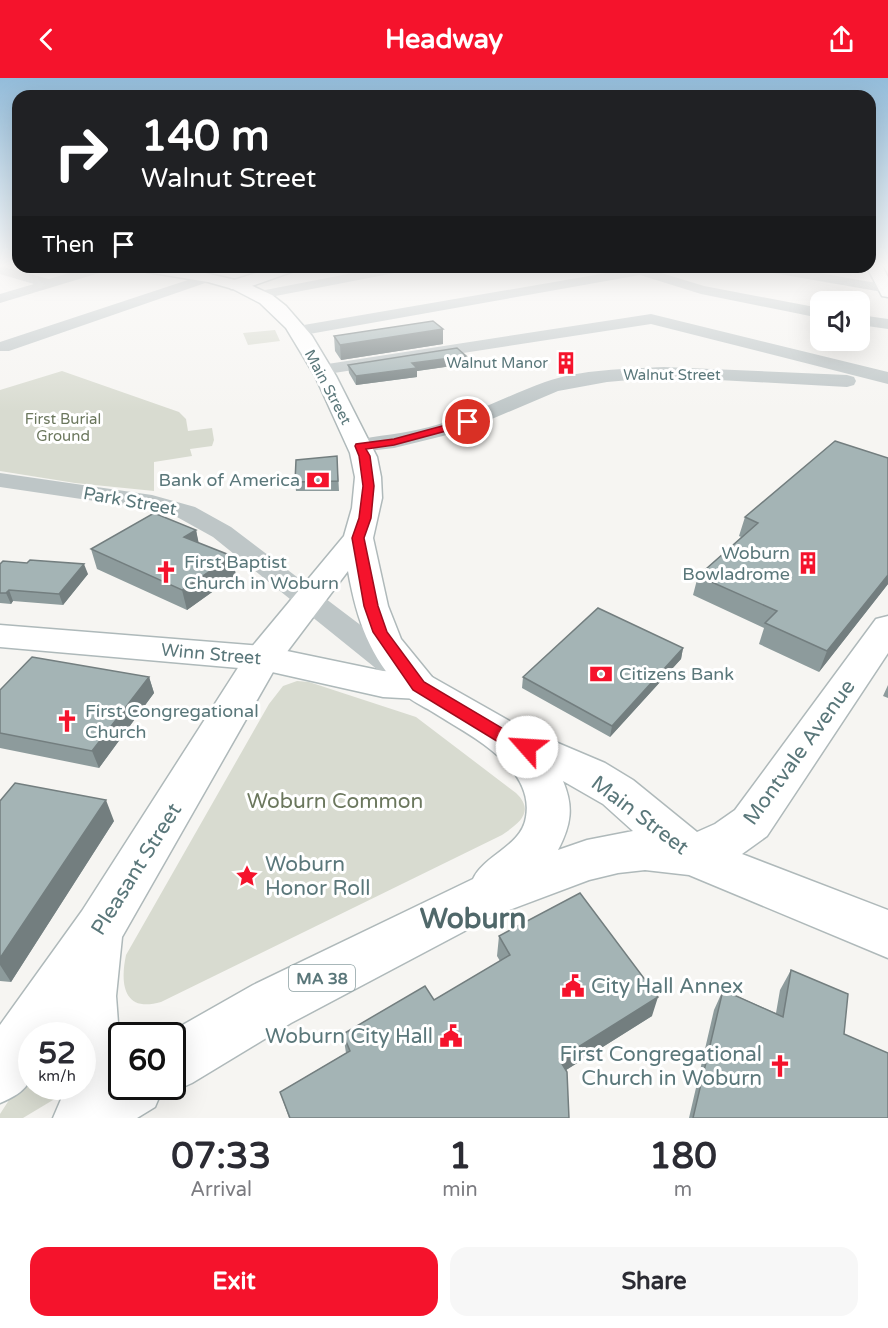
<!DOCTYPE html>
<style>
body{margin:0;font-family:"Varela Round",sans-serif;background:#f7f7f7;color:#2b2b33;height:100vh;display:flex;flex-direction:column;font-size:22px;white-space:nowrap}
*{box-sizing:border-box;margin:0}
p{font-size:20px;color:#7c7c81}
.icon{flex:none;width:33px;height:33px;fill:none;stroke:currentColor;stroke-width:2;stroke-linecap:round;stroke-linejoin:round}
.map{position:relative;height:1040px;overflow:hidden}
.sheet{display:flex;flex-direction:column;background:#fff;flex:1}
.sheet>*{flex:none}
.guide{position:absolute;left:12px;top:12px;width:864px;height:183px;border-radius:18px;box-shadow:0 6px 24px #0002;background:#202124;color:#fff;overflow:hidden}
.controls{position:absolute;left:810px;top:213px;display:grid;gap:12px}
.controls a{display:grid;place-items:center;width:60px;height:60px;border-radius:12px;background:#fff;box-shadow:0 6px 24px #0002;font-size:30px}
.speed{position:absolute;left:18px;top:944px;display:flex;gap:12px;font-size:30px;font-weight:700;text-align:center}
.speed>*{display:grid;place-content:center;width:78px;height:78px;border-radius:50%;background:#fff;box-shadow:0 6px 24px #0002;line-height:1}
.speed small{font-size:15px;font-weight:400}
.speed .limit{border:3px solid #111;border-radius:9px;background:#fff;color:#111}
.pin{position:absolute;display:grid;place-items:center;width:51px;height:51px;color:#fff;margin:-26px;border:3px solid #fff;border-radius:50%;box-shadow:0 2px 6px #0007}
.me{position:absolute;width:66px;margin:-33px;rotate:296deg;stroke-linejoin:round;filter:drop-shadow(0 0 4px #0008)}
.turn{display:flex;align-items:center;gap:21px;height:126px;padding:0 30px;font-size:27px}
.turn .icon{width:78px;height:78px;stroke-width:2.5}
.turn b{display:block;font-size:42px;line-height:51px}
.then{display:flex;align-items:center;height:57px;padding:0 30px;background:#0003;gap:12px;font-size:22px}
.eta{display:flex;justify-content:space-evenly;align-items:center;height:102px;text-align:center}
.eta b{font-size:36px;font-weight:700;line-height:42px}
.action{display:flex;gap:12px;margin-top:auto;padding:12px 30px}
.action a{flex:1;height:69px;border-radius:18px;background:#f5132c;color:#fff;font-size:24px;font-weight:700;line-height:69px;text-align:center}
.action a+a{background:#f7f7f7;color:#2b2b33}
header{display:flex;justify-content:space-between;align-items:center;height:78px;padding:0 30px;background:#f5132c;color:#fff;font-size:27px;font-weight:700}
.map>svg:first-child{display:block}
.green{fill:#d8dbd0}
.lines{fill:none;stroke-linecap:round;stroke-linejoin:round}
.secondary-casing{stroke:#aeb9ba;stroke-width:3}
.primary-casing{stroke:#afb9ba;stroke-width:3}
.street{fill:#bec6c7;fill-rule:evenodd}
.secondary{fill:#fff;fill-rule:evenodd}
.primary{fill:#fff;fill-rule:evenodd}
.wall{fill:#8d9b9c}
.shaded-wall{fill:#737e7f}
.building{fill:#a4b4b5;stroke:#737e7f;stroke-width:1.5}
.route{fill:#f5132c;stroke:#9f0c1d;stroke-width:1.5}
.labels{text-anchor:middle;stroke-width:6;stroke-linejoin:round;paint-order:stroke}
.far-poi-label{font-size:15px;fill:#5a777a;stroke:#fff;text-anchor:end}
.far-street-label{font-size:15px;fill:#5a777a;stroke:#fff}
.far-park-label{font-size:15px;fill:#6b775d;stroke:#fff}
.shield{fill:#fff;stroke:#8ca0a2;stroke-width:1.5}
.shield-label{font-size:16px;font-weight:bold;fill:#5a777a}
.poi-label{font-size:18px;fill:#5a777a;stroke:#fff;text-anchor:start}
.street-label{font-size:18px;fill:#5a777a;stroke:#fff}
.near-street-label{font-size:21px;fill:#5a777a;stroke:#fff}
.near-park-label{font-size:21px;fill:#6b775d;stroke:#fff}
.near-poi-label{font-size:21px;fill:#5a777a;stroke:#fff;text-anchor:start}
.near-district-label{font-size:28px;font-weight:bold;fill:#50686a;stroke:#fff}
</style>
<header><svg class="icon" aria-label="back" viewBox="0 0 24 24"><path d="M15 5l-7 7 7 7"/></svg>Headway<svg class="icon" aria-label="share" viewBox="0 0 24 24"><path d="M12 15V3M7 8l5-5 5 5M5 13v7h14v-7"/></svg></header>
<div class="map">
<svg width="888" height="1040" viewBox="0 0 888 1040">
<rect width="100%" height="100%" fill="#f6f5f2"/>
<path class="green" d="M275,252L280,263L248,267L243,255Z
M62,293L179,334L186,341L188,353L212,350L214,362L212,368L190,371L192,378L154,384V413L75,405L0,393V312Z
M297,603L309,604L416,639L516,715C536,734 518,746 502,757L161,924C123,935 120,905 126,877L269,626L283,608Z
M31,988L32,1008H63V1016L23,1040H0V1036Z"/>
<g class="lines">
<g class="secondary-casing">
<path id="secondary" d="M275,189H299L297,192L243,211H231L229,207L231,203Z
M0,547L263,568L383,593L419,595L432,599L438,608L432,617L419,621L383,619L263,592L0,569Z"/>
</g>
<g class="primary-casing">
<path id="primary" d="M882,188L888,199V219L882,218L867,189Z
M139,189H179L244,204L272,217L286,228L312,258L336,298L377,379L381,399L382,420L373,460L388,528L401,561L432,599L520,649L605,685L633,702L697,754L715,746L735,732L876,541L888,538V575L767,758L742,776L888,832V880L689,797L645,792L618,795L589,802L493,838L291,945L192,1005L172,1014L163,1010L155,1029L137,1040H53L62,1019L76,1010L75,1008H82V957H65L63,950L59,957H32C32,995 39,1009 0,1025V947L82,833L250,571L344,458L352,430L355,399L350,375L315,298L286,250L260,225L233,211L208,204L147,194ZM348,493C357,543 369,578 405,616C411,623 423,628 431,633C467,656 535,688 526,739C522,768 484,777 473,801L253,907L165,957H172V1008H122V960L118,945L116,918L122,859L277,587ZM563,703L603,726L633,753L587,762L558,772C571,747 574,729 563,703Z"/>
</g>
<path class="street" d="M0,188L49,201L90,189H111L109,192L0,225V216L34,206L0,196Z
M384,189H412L405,193L260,221L253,217L260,213Z
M641,189H671L669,192L658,194L704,208L820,230V240L701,216L640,197L298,258L290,253L298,248Z
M755,189H785L888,207V215L762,193Z
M206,196L211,197L213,200L211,203L9,273H0V264Z
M651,236L888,294V306L651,246L321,297L315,296L312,292L315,288L321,287Z
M860,237L888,241V251L860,247Z
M664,289L847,297L854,299L856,303L854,307L847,309L664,299L607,304L558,313L487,343L443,358L394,370L360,374L352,373L349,368L352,363C378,357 404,356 429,349C470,338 506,318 545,304C582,291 625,291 664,289Z
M0,395L152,417L195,429L231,449L416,589L421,597L416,605L405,608L394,605L213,459L177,439L149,431L0,409Z"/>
<use href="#secondary" class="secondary"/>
<use href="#primary" class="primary"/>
</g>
<path class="wall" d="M334,258L443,266L341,282L335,273Z
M466,286L417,293V299L356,307L349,295L348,287Z
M835,363L888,506L819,594L759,566L764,550L693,517L698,498L741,459L739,458L745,439Z
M337,378L339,413H296L295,404Z
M196,452L198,464L236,497L187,532L97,491L91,471Z
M0,486L88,496L63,527L13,523L11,526L0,525Z
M683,570L681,581L610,659L522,610L523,599Z
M149,599L154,615L99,690L0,670V612Z
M888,607V620L883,618Z
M0,723L114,743L11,904L0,903Z
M499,858L652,938L566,992L569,1040H289L280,1014L346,975L343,956L434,922L500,883L497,878Z
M791,892L844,956L888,1040H689L714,932L723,912L776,935L780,912Z"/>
<path class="shaded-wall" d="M443,251V266L341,282L340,267Z
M466,278V286L417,293V299L356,307V298L412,285Z
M196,452L200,471L184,459Z
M232,478L236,497L187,532L182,512Z
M84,486L88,496L63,527L59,516Z
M888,497V506L819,594L827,573Z
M9,512L13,523L11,526L6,515Z
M683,570L681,581L610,659L612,648Z
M149,599L154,615L99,690L92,673Z
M106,722L114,743L11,904L0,887V880Z
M658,919L652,938L555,999L559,981Z"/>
<path class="building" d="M433,243L443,251L340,267L334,258Z
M457,270L466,278L412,285L417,290L356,298L348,287Z
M835,363L888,380V497L827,573L765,545L777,533L698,498L758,445L745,439Z
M337,378L338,403L295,404L296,382Z
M154,435L196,452L184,459L232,478L182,512L91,471Z
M30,482L84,486L59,516L9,512L6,515H0V486L3,483L27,485Z
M598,530L683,570L612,648L523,599Z
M32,579L149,599L92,673L0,655V612Z
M15,705L106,722L0,880V723Z
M580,815L658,919L559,981L567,994L569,1040H290L280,1014L350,973L343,956L425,908L434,922L510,877L499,858Z
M791,892L848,916L844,956L888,975V1040H693L723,912L783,939Z"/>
<linearGradient id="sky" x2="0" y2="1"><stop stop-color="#93bcda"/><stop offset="0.56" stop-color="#fbfaf9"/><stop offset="1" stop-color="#fbfaf9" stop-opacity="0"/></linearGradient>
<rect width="888" height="334" fill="url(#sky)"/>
<path class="route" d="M468,341L473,344L472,346L394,367L366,371L370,378L374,408L371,440L364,460L378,528L387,554L424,604L512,656L533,665L536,669L533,674L527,676L500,665L413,612L373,554L364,528L352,460L359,440L363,408L359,378L355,368L356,366L394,361Z"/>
<defs>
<g id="building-bare" transform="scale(1.8)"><path d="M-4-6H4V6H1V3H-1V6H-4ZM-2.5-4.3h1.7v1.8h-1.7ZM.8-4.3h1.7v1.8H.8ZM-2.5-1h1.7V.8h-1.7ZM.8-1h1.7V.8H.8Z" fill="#f5132c" stroke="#fff" stroke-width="2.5" paint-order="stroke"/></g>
<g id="bank-bare" transform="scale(1.8)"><path d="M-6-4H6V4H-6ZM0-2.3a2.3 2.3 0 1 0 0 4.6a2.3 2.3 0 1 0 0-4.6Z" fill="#f5132c" stroke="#fff" stroke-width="2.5" paint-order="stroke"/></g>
<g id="church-bare" transform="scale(1.8)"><path d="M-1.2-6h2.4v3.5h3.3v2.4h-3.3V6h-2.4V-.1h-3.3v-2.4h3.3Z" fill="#f5132c" stroke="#fff" stroke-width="2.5" paint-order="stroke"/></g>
<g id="sight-bare" transform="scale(1.8)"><path d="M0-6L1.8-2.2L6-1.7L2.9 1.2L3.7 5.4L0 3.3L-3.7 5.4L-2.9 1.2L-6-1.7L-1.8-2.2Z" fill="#f5132c" stroke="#fff" stroke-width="2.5" paint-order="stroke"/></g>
<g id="civic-bare" transform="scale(1.8)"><path d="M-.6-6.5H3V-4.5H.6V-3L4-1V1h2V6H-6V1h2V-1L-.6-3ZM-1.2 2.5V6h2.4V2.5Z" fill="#f5132c" stroke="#fff" stroke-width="2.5" paint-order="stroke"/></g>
</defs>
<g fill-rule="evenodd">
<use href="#building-bare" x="566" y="285"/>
<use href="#bank-bare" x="318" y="402"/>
<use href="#building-bare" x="808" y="485"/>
<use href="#church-bare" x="166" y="494"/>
<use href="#bank-bare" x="601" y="596"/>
<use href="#church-bare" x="67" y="643"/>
<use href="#sight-bare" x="247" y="798"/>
<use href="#civic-bare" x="573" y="908"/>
<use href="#civic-bare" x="451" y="958"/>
<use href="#church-bare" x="780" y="988"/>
</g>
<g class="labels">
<g class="far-poi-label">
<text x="548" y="290">Walnut Manor</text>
</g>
<g class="far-street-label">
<text x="672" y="302">Walnut Street</text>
<text transform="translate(328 309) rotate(62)" y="5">Main Street</text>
</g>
<g class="far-park-label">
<text x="63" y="346">First Burial<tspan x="63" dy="17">Ground</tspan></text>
</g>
<rect class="shield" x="289" y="887" width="66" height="26" rx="4.5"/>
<g class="shield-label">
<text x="322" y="906">MA 38</text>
</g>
<g class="poi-label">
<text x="300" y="408" text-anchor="end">Bank of America</text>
<text x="790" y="481" text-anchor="end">Woburn<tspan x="790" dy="21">Bowladrome</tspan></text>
<text x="184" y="490">First Baptist<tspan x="184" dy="21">Church in Woburn</tspan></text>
<text x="619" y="602">Citizens Bank</text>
<text x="85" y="639">First Congregational<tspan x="85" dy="21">Church</tspan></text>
</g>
<g class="street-label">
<text transform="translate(130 423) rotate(10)" y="6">Park Street</text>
<text transform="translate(211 576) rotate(5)" y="6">Winn Street</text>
</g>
<g class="near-street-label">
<text transform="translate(799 674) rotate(-54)" y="7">Montvale Avenue</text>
<text transform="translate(640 737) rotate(37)" y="7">Main Street</text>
<text transform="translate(136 791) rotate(-58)" y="7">Pleasant Street</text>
</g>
<g class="near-park-label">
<text x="335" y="730">Woburn Common</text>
</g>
<g class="near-poi-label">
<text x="265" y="793">Woburn<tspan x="265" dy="24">Honor Roll</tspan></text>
<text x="591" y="915">City Hall Annex</text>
<text x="433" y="965" text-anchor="end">Woburn City Hall</text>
<text x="762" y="983" text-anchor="end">First Congregational<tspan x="762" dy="24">Church in Woburn</tspan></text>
</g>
<g class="near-district-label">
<text x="473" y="850">Woburn</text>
</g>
</g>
</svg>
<div class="controls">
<a><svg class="icon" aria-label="sound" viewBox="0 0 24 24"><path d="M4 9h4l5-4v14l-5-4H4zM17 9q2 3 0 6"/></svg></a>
</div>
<div class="speed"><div>52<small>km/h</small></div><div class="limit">60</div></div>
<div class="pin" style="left:468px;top:344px;background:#d93025"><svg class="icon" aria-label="arrive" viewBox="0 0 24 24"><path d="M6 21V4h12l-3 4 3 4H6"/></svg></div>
<svg class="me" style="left:527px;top:669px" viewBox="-20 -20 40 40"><circle r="19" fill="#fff"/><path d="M0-13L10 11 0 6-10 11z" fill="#f5132c"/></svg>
<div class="guide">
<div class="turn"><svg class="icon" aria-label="right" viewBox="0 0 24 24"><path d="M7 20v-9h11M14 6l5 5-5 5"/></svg><div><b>140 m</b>Walnut Street</div></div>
<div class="then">Then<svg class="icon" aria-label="arrive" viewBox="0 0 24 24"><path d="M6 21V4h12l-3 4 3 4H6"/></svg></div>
</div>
</div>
<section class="sheet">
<div class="eta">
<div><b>07:33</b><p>Arrival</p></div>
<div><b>1</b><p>min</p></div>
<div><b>180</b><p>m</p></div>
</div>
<div class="action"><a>Exit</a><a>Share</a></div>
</section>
